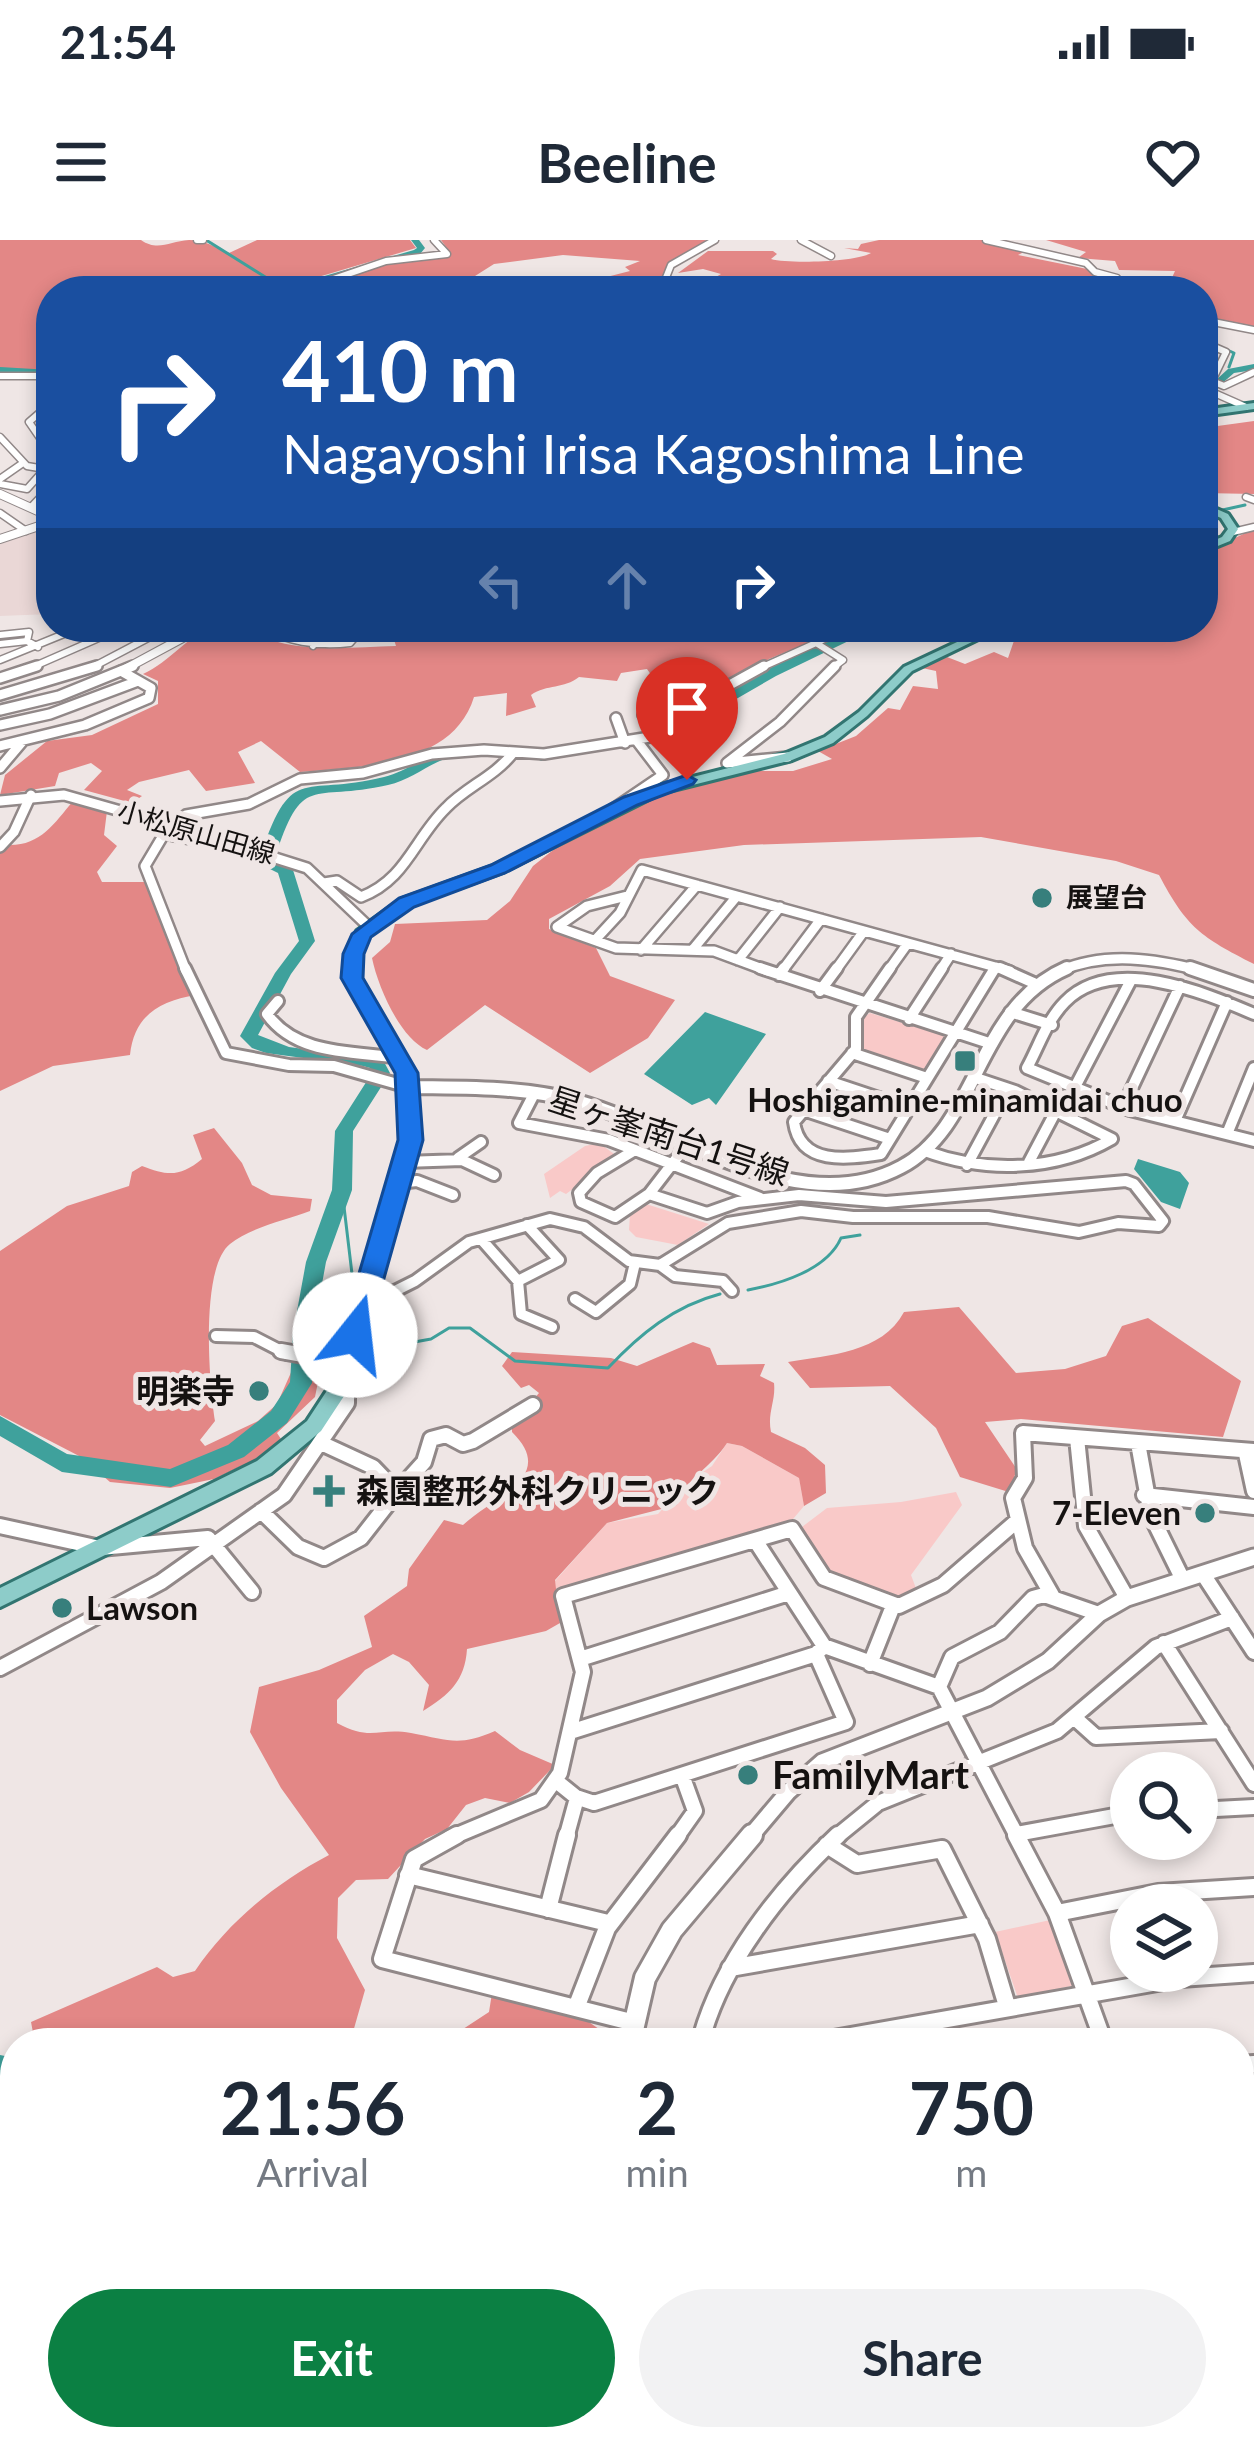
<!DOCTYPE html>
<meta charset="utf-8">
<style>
body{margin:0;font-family:Lato,"Noto Sans JP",sans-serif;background:#f2f2f3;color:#1f2937;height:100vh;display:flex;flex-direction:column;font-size:45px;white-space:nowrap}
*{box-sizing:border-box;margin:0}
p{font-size:39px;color:#747a83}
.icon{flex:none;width:66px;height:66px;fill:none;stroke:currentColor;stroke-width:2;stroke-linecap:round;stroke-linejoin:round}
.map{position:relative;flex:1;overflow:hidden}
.details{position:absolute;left:0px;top:1788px;width:1254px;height:423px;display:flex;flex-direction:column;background:#fff;border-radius:48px 48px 0 0;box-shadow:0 6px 18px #0003}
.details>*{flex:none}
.hud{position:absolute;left:36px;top:36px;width:1182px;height:366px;border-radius:48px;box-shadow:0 6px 18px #0003;background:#1a4fa0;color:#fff;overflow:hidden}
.fabs{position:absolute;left:1110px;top:1512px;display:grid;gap:24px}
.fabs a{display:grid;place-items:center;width:108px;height:108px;border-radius:50%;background:#fff;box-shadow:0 6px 18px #0003;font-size:60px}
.pin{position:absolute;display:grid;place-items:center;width:102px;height:102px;color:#fff;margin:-123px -51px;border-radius:50% 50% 50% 0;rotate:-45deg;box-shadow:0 0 12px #0007}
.pin .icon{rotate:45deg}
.me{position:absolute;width:132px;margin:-66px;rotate:16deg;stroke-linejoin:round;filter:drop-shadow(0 0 9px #0008)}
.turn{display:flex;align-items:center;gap:42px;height:252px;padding:0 48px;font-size:54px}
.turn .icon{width:156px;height:156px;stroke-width:2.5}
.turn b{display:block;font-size:84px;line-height:102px}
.lanes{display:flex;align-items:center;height:114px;padding:0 48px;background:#0003;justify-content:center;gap:60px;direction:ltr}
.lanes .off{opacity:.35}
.eta{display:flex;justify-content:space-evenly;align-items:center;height:204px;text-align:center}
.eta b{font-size:72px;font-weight:700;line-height:84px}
.button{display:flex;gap:24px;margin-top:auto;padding:24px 48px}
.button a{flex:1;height:138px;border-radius:72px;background:#0b8043;color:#fff;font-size:48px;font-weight:700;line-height:138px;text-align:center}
.button a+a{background:#f2f2f3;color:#1f2937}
.status{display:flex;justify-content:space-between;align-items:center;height:84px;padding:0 60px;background:#fff;direction:ltr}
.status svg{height:33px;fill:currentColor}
header{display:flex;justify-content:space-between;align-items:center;height:156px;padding:0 48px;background:#fff;font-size:54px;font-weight:700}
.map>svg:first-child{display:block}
.built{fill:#ead7d6}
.green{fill:#f9c9c8}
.forest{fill:#e38786}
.water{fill:#3fa19c}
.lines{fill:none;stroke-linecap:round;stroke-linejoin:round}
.stream{stroke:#3fa19c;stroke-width:3}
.river{fill:#3fa19c;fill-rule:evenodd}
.minor-far4-casing{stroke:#918888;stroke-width:9}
.minor-far3-casing{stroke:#918888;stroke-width:14}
.minor-far2-casing{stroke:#918888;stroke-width:16}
.minor-far1-casing{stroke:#918888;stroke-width:20}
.minor-casing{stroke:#918888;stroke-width:22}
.tertiary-far5-casing{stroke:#918888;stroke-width:9}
.tertiary-far4-casing{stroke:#918888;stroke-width:10}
.tertiary-far3-casing{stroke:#918888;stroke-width:14}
.tertiary-far2-casing{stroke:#918888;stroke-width:18}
.tertiary-far1-casing{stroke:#918888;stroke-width:21}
.tertiary-casing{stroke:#918888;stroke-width:26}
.primary-casing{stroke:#327571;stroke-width:6}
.minor-far4{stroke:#fff;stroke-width:6}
.minor-far3{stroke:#fff;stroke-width:9}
.minor-far2{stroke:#fff;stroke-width:10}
.minor-far1{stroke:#fff;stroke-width:14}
.minor{stroke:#fff;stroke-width:16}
.tertiary-far5{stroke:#fff;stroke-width:6}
.tertiary-far4{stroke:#fff;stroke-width:8}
.tertiary-far3{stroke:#fff;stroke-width:9}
.tertiary-far2{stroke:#fff;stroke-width:12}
.tertiary-far1{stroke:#fff;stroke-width:15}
.tertiary{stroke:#fff;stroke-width:20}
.primary{fill:#8dccc9;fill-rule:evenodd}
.tertiary-bridge-casing{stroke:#918888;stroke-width:14;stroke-linecap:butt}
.tertiary-bridge{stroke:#fff;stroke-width:9}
.route{fill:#1a73e8;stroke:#114b97;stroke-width:3}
.poi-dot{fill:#377f7c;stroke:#efe6e5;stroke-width:4.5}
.labels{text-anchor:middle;stroke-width:10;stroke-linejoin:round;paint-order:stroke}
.far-street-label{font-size:27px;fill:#151211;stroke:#efe6e5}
.far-poi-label{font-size:27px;font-weight:bold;fill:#151211;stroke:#efe6e5;text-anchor:start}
.poi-label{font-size:33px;font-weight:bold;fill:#151211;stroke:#efe6e5;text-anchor:end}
.street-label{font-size:33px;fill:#151211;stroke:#efe6e5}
.near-poi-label{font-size:39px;font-weight:bold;fill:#151211;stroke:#efe6e5;text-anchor:start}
</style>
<div class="status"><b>21:54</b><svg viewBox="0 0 49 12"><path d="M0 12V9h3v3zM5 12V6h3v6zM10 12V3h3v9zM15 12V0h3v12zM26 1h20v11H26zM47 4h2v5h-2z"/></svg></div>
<header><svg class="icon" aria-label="menu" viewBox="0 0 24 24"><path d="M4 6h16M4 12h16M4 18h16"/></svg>Beeline<svg class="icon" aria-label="heart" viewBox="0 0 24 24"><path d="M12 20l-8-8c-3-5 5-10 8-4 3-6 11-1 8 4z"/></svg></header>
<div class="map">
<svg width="1254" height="2210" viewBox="0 0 1254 2210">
<rect width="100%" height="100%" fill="#efe6e5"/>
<path class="built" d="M51,287V374L0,376V304Z"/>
<path class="green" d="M870,773L943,795L946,798L927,831L860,810V779Z
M599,903L617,916L566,954L560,951L550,958L544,934L585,906Z
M646,964L709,984L678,1005L636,997L629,990L630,974Z
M727,1203L742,1206L799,1238L804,1266L788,1285L556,1354L555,1341L607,1283L658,1274L685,1244L712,1226Z
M956,1252L962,1265L911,1335L917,1351L894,1361L829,1335L798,1290L827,1268L901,1262Z
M1055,1679L1080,1744L1018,1758L995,1692Z
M327,2196H586L578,2210H323Z
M666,2196H898L906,2210H657Z"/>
<path class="forest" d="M0,0H141C158,12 170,1 189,0C205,0 214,7 229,13L257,0H410L416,8L271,51H51V131L44,132L0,129Z
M441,0H706L664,37L651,42L613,51H552L630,31L625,27L640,21L563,15L494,24L475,36L433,38L429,46L414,42L376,51H307L393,22L451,14Z
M879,0H986L1028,10L1018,15L1092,30L1118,49L692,51L721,34L703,29L678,33L708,11H773L777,14L771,19C789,24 857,22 871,13L844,8L858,9L861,4Z
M1046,0H1254V87L1203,76V51H1166L1175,31L1119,30L1115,21L1078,18L1086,12Z
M1254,181V254L1203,253V188Z
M1254,289V724C1201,697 1187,688 1159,635L1116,621L981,597L744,605L640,619L610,646L549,679V689L596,708L610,736L675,760L648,798L590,833L485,765L427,810C400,798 378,747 372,718L390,702L395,684L487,680L510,661L533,626L562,603L619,571L736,531H793L832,519L818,511L856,496L888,468L900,470L913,446L938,449L936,431L922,428L947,417L965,424L994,412L1008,418L1016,395H1044L1056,387H1203V313Z
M212,387C247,387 248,395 278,402C316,412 357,407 396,406L390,387H845L769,419L730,446L709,453L716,443L708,439L656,442L647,429L621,433L617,441L579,437C564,449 547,444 531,455L536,467L506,476L507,453L474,457C453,526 361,527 300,532L261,501L238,512L255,543L206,551L189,530L139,542L127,550L142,556L132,563L84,550L102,531L91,523L59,533L55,546L0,555L5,535L47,501L92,495L158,464V441L143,434C171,421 185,398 212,387Z
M73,561L107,571L104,595L117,606L97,632L102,642H146L196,755C159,761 134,776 130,815L53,826L0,851V612L8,605C40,606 54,584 73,561Z
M214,888L242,923L252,945L271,955L312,959L310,971C286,980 249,988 230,1004C200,1028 209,1143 215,1181L200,1200L205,1206L258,1181L277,1164L293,1128L303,1126L320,1132L315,1157L277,1193L285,1205L214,1239L170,1248L110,1242L81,1217L0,1175V1011L67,966L129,946L132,932L142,926C168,936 180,937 202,919L193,895Z
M959,1067L1016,1133L1065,1129L1106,1116L1122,1086L1148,1078L1241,1141L1223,1197L1021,1179L985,1182L1016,1228L1012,1253L960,1237L936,1188L890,1146L810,1148L788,1122C829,1115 882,1113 904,1072Z
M693,1102L710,1108L717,1125L765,1124L760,1136L774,1143C776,1161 767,1173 771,1192L805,1208L825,1225L826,1253L804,1266L799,1238L742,1206L727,1203C711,1228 687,1237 677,1265L607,1283L555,1340L560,1383L546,1391L467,1409C465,1441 449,1455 423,1471L429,1445L409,1422L393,1414L365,1430L337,1460V1483C372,1502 378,1487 411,1493C449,1500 458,1507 495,1491L520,1510L555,1525L529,1552L510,1563L485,1558L466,1565L447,1589L425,1599L388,1639L356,1640L338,1658L337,1698L365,1750L353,1792L355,1803H35L31,1782L157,1727L173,1737L195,1731C229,1681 276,1643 329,1615L281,1548L250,1492L259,1447L319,1430L372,1407L364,1376L407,1346L409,1329L444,1280L463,1285C494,1256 558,1237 512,1192V1184L539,1153L529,1145L521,1148L502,1126L512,1112L611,1118L637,1126Z
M492,1753L583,1778L612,1798V1803H453L460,1791L489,1772Z"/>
<path class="water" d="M705,772L766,794L716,865L709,858L692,865L644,834Z
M1138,919L1180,932L1189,943L1180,969L1161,962L1134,929Z
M0,1815L15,1818V2138L0,2135Z"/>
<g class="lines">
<path class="stream" d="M206,0L283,48
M1203,99L1234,113L1229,127
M1218,271L1245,265
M342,950L355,1059
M748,1050C780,1044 827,1030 841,998L860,995
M368,1091L409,1103L431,1099L449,1088H470L515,1121L608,1128C640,1094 674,1066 720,1054
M353,1151L369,1083"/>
<path class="river" d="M411,0H419L425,8L420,14L287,51H273L414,10L417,8Z
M1254,124V130L1234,133L1203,160V152L1228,129Z
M0,127L51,130V136L0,133Z
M857,387H931L925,391L863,394L776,436L665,500L541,521L534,517L541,513L656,493L766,430Z
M445,510L450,511V517C428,524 411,540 388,545C310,563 303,530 274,621L293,630L315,701L291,734L258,795L289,807L383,820L390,833L353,891L352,950L326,1022L313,1093L312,1143L287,1183L244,1217L171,1247L62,1232L0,1196V1176L67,1214L170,1229L228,1205L271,1171L290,1142L293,1093L306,1022L332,950L335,891L372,833L370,828L363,826L266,813L252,808L240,796L275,733L299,701L278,633L258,623C292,520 299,558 384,537C406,532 423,516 445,510Z"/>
<g class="minor-far4-casing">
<path id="minor-far4" d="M197,0H203
M801,0L831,16
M986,0L1086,23L1095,32L1117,38L1125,51
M298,51L386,21L447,14L434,0
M618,51L665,40L671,25L715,0
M1203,80L1254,90
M1203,102L1226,112L1212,141L1203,144
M0,136H51
M1212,141L1224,146L1254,132
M51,163L29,182L51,214
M0,197L27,226L51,230
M0,239L23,223
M0,244L27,249L44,230
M1246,257L1254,260
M32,266L51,246
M0,273L26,291
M1233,292L1254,287
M257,387C288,401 316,407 350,403L364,387
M0,395L29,392L27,401
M816,403L849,387
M0,404L27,401L38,407
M313,406L328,387
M0,420L81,387
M28,429L124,387
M89,429L169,387
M758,429L816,403L843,420L831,429"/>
</g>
<g class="minor-far3-casing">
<path id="minor-far3" d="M0,438L37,426
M0,455L97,426
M643,475L651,455L678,458L689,468
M616,478L625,503
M0,485L50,474L138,441
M0,506L85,485L149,458L151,448L121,431
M788,517L727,523L780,482L835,426
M0,528L22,502
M610,571L663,535L637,501
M164,594L186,575L249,564L300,539L363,533L432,514L484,510L544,514L650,497L679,473L764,426
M0,607L14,592L31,555
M324,643L337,641L361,657C406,640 414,599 446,568C466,547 494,537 513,513
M627,656L587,666L557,687L616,708L714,711L768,731
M596,699L620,673L642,630L1010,731
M694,708L737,656
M641,710L697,645
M738,720L780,667
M186,731L145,626L164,594L200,601L209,597
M782,731L821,679
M835,731L864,691
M888,731L908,703
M940,731L951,714
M993,731L996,727"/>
</g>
<g class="minor-far2-casing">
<path id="minor-far2" d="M185,728L226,813L289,825L334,826L408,847
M760,728L992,804
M890,728L856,777V809L794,882C800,926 847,919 881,914L995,728
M1000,728L1036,744
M779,735L784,728
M820,751L837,728
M278,761L267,774C297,816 354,811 400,818
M1010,772L1052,785
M1254,774C1203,752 1112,714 1065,762C1047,780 1039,806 1027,828L1130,870L1254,901
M909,779L942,728
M852,813L927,838
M828,841L909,868
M1075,847L1130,742
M535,852L519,883L609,900L760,958
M1123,867L1180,746
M803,870L890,899
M1175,881L1227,762
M1227,894L1254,828
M635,910L597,933L579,953L581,962L615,977L649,954L689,902
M925,911C985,933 1055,932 1112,899L1015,851L973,837
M458,918L481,902
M404,922L462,920L494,935
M1029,922L1056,871
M967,925L1008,849
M398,943L417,941L453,955
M481,999L518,1041L559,1020L527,985
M660,1025L675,1036L723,1041L732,1051
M518,1041L521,1074L552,1087
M575,1059L596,1072L630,1044L635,1023
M363,1067L415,1041L469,1002L550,979L584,987L629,1021L660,1025L728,983L801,971L853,977H988L1079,992L1118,983L1159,986L1163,981L1134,944L1126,941L886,962L799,955L738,962L707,973L649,954
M216,1096L254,1097L287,1114"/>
</g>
<g class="minor-far1-casing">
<path id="minor-far1" d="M281,1111L347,1123
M1077,1198L1086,1286L1127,1358
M321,1203L373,1227L397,1252L424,1222L431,1199L446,1195L463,1204L473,1201L533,1165
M1138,1203L1151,1275L1183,1340
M1246,1214L1254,1251
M1144,1255L1254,1267
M261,1271L298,1307L324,1318L361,1298L397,1252
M0,1286L100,1308L208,1298L252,1352
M755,1300L824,1406L939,1447
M1203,1334L1254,1412
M1053,1357L1025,1308L1013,1258L1025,1238L1023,1193L1254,1211
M1164,1403L1254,1544
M583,1418L789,1353
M870,1424L893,1366
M0,1428L161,1342L284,1255L347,1163V1155L337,1151
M1076,1479L1096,1497L1221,1491
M570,1492L816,1414L824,1406
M555,1540L576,1557L594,1563L846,1482L816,1414
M1197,1570L1254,1567
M1016,1594L1131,1573
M450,1598L541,1560L560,1533L583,1432L563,1356L792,1289L824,1338L899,1366L943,1345L1018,1280
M566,1598L577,1558
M676,1598L695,1571L682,1535
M835,1598L878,1563L1057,1491L1156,1407L1232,1378
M1018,1598L939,1447L952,1417L1000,1392L1033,1358L1044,1355L1099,1374"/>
</g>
<g class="minor-casing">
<path id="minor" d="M457,1595L414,1619L382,1719L631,1782
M1016,1595L1057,1673L1104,1803
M827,1605L857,1624L942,1609L987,1699L1007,1766
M408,1635L608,1683
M548,1669L567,1595
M1057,1673L1158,1653L1254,1647
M730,1728L980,1684
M576,1768L607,1688L678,1595
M700,1803C720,1725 779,1650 838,1595
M811,1803L1180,1738L1254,1733
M1239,1825L1254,1824
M1239,1922L1254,1920
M1244,2032L1254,2058
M944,2196L951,2210
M1104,2196L1108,2210
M1204,2196L1209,2210
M960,2210L1020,2196"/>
</g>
<g class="tertiary-far5-casing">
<path id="tertiary-far5" d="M1203,148L1246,167"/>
</g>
<g class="tertiary-far4-casing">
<path id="tertiary-far4" d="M0,254L51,277
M0,299L51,282
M125,429L203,387"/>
</g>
<g class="tertiary-far3-casing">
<path id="tertiary-far3" d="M0,470L59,456L133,426
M0,561L64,555L163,583
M180,588L307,628L369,687
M1060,731C1105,711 1156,719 1202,731"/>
</g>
<g class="tertiary-far2-casing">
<path id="tertiary-far2" d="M1190,728L1254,750
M408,847C465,848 524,846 580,862C678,890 798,982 901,927C980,885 975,768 1067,728"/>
</g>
<g class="tertiary-far1-casing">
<path id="tertiary-far1" d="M749,1598L788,1552L822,1522L987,1458L1048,1421L1099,1374L1127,1358L1254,1317"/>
</g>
<g class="tertiary-casing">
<path id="tertiary" d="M630,1803L645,1738L672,1690L752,1595
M610,2210L617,2196"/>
</g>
<g class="primary-casing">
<path id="primary" d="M1254,163V169L1203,176V170Z
M1203,263L1228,274L1238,289L1230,301L1203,312V305L1222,297L1228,289L1221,278L1203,270Z
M989,387H1003L912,431L867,476L833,503L792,520L661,553L503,632L412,665L368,696L360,714L359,738L414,833L419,900L344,1156L321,1191L271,1233L0,1367V1348L257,1221L307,1181L328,1149L403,900L398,833L345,738L346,714L357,691L402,659L493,626L653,547L784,514L825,497L859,472L904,427Z"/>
</g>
<use href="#minor-far4" class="minor-far4"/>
<use href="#minor-far3" class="minor-far3"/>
<use href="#minor-far2" class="minor-far2"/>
<use href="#minor-far1" class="minor-far1"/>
<use href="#minor" class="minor"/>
<use href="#tertiary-far5" class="tertiary-far5"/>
<use href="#tertiary-far4" class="tertiary-far4"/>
<use href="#tertiary-far3" class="tertiary-far3"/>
<use href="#tertiary-far2" class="tertiary-far2"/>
<use href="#tertiary-far1" class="tertiary-far1"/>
<use href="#tertiary" class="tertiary"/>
<use href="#primary" class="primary"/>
<g class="tertiary-bridge-casing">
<path id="tertiary-bridge" d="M163,583L180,588"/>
</g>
<use href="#tertiary-bridge" class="tertiary-bridge"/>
</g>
<path class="route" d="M687,535L696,540L693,544L637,565L505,633L414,667L371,697L364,714L363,738L418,833L423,900L368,1095L355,1105L345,1102L341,1095L398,900L395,833L341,738L343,714L352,694L399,658L491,625L624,557Z"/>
<g class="poi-dot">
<circle cx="1042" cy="658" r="12"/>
<rect x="953" y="809" width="24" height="24" rx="6"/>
<circle cx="259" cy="1151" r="12"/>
<path d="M323 1233h12v12h12v12h-12v12h-12v-12h-12v-12h12z"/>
<circle cx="1205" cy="1273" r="12"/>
<circle cx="62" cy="1368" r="12"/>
<circle cx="748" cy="1535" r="12"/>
</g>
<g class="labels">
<g class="far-street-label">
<text transform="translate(196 593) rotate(16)" y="9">小松原山田線</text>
</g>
<g class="far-poi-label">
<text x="1066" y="667">展望台</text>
</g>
<g class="poi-label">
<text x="965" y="872" text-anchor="middle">Hoshigamine-minamidai chuo</text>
<text x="235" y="1163">明楽寺</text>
<text x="356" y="1263" text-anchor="start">森園整形外科クリニック</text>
<text x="1181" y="1285">7-Eleven</text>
<text x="86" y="1380" text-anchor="start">Lawson</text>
</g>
<g class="street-label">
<text transform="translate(669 896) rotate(18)" y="12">星ヶ峯南台1号線</text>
</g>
<g class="near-poi-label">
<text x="772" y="1549">FamilyMart</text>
</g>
</g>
</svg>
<div class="fabs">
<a><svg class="icon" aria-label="search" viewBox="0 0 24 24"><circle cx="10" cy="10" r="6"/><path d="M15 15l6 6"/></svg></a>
<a><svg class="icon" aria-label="layers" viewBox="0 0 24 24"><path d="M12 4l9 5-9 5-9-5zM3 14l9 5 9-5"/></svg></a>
</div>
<div class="pin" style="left:687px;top:540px;background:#d93025"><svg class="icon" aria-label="arrive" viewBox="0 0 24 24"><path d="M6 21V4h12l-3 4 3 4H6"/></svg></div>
<svg class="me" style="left:355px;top:1095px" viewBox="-20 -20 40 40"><circle r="19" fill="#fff"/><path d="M0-13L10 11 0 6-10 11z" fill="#1a73e8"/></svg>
<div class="hud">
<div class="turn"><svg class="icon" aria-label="right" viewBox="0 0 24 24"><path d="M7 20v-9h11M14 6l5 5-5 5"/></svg><div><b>410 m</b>Nagayoshi Irisa Kagoshima Line</div></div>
<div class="lanes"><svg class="icon off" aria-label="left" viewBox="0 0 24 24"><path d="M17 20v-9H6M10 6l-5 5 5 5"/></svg><svg class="icon off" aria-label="ahead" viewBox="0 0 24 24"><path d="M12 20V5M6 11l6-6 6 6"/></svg><svg class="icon" aria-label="right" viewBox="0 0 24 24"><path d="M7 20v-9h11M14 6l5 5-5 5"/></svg></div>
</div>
<section class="details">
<div class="eta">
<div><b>21:56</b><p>Arrival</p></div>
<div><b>2</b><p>min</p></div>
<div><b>750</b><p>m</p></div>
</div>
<div class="button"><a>Exit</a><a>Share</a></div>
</section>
</div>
